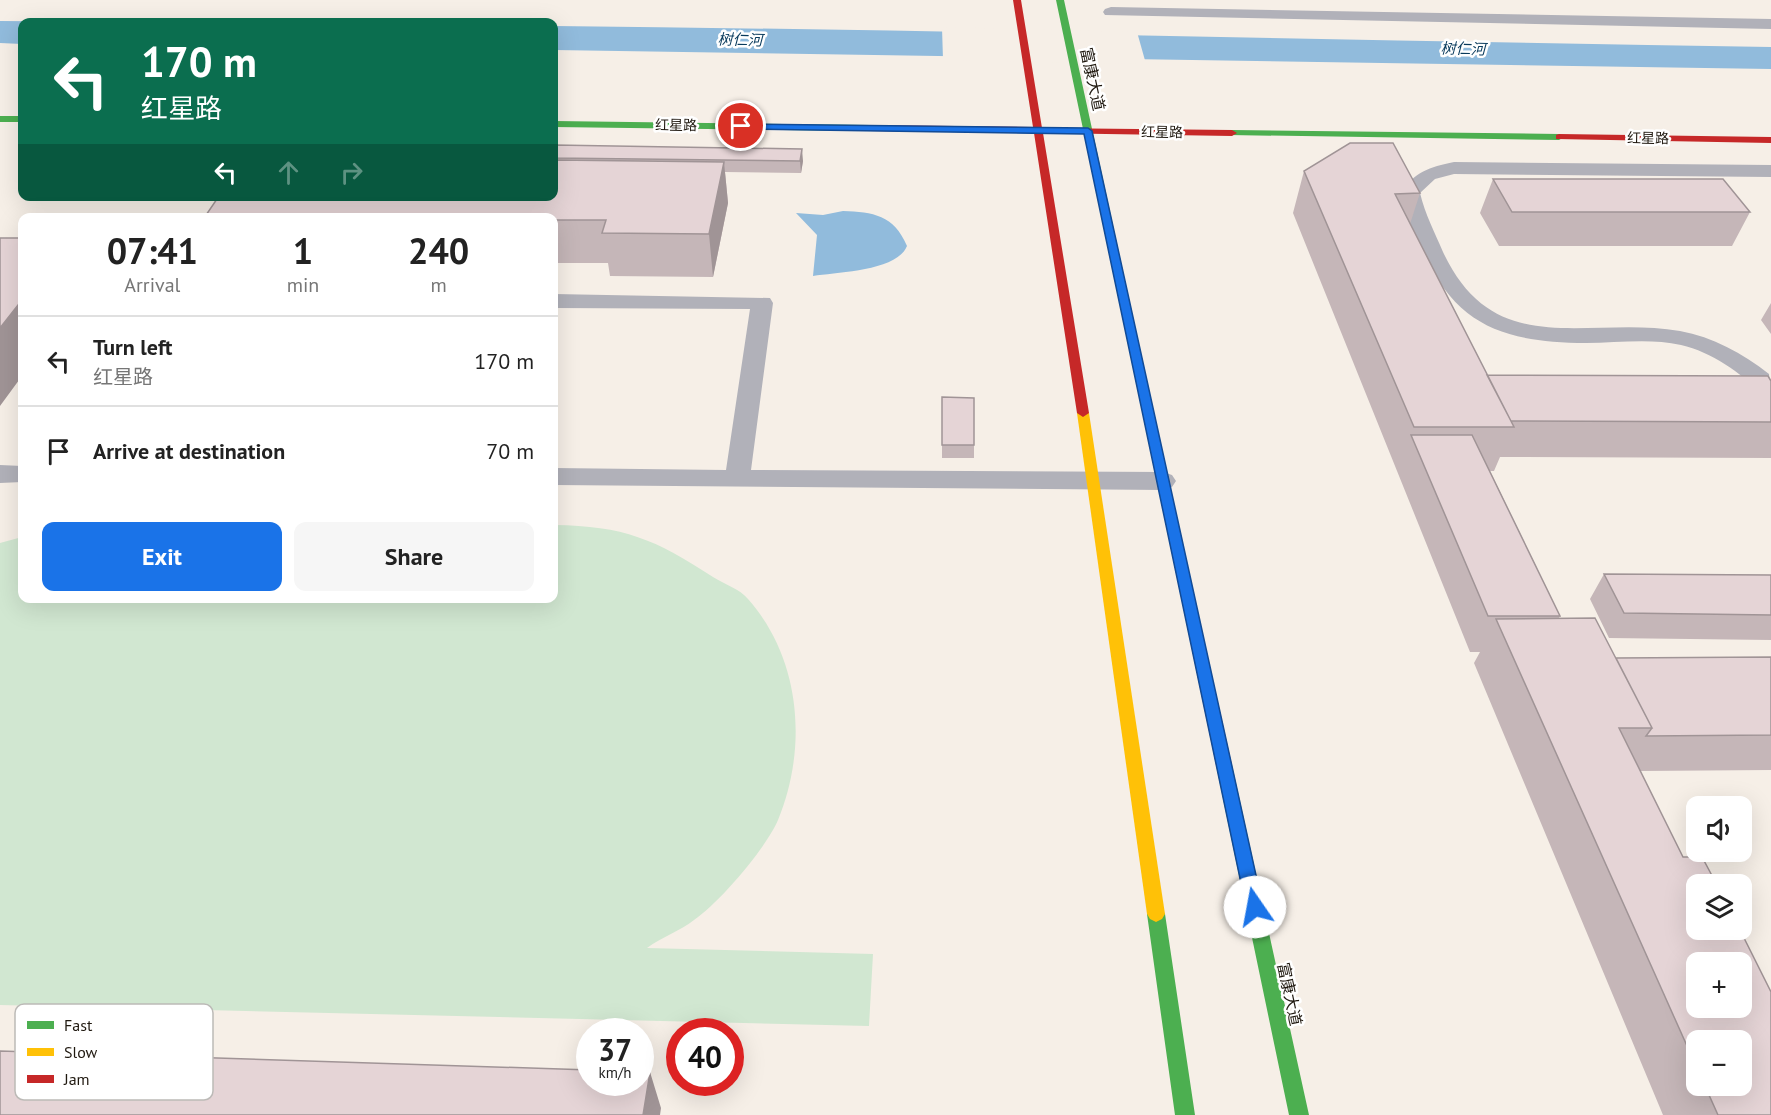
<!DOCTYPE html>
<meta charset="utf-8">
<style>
body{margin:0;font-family:"PT Sans","Noto Sans SC",sans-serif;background:#f6f6f6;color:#222;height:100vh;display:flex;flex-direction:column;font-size:22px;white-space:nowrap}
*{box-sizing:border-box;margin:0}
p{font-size:20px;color:#767676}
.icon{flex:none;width:33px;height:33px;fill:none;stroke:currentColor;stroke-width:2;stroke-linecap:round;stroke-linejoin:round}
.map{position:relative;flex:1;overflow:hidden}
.panel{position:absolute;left:18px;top:213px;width:540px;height:390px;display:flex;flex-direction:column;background:#fff;border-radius:12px;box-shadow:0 6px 24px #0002}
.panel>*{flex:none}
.guide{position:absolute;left:18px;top:18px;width:540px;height:183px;border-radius:12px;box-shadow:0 6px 24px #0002;background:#0b6e4f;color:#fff;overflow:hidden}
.fabs{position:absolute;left:1686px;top:796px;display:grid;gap:12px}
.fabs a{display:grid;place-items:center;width:66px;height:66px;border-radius:12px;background:#fff;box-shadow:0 6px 24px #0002;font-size:30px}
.speed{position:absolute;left:576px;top:1018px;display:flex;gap:12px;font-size:30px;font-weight:700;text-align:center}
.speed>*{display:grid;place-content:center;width:78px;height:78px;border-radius:50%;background:#fff;box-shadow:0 6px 24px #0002;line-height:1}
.speed small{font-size:15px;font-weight:400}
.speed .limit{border:9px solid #d22;background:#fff;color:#111}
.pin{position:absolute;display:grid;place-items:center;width:51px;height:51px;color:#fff;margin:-26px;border:3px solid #fff;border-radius:50%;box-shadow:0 2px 6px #0007}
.me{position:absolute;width:66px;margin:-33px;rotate:348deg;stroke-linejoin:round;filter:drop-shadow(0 0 4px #0008)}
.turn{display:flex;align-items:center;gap:21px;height:126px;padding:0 24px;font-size:27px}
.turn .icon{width:78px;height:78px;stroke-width:2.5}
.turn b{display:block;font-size:42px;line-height:51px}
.lanes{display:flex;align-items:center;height:57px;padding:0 24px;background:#0003;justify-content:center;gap:30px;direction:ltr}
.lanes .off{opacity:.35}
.eta{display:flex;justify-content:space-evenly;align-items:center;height:102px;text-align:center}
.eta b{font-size:36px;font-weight:700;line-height:42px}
.cta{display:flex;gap:12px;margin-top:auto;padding:12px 24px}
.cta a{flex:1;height:69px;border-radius:12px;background:#1a73e8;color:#fff;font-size:24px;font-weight:700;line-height:69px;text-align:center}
.cta a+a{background:#f6f6f6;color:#222}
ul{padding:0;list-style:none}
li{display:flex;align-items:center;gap:18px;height:90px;padding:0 24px;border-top:2px solid #e0e0e0}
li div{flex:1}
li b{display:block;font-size:22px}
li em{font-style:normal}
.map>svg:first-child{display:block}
.green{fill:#d1e7d1}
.water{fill:#91bbdc}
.pier{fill:#f6efe7}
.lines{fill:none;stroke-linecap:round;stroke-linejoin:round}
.lane{fill:#b1b1b9;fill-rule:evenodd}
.fast{fill:#4caf50;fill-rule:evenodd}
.slow{fill:#ffc107;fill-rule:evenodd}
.jam{fill:#c62828;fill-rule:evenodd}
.wall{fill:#c5b6b8;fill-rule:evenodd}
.shaded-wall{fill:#a09496}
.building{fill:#e5d4d6;stroke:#a09496;stroke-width:1.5;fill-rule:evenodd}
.route{fill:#1a73e8;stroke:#114b97;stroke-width:1.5}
.labels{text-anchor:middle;stroke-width:5;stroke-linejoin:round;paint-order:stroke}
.far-street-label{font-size:14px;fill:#1f180f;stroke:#fff}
.far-water-label{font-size:15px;font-style:italic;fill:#083a5c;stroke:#fff}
.street-label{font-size:16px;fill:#1f180f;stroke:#fff}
.key{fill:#fff;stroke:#bcbab7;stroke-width:1.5}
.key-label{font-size:16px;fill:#1f180f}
</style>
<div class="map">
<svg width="1771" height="1115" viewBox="0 0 1771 1115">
<rect width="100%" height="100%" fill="#f6efe7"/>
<path class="green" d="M554,525C624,526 655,539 713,577C724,584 740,589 748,599C801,659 808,747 778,820C766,848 720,902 694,920C680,931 662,937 647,948L873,954L869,1026L0,1005V543L22,537V598H554Z"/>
<path class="water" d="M0,21L141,22H22V44L0,43Z
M554,26C959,30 1365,41 1771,47V69L554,50Z
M843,211C873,212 894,215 907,246C897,271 838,272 813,276L817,235L796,213L823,215Z"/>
<path class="pier" d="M942,27L1137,32L1146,64L943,60Z"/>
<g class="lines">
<path class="lane" d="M1111,7L1771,19V29L1105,15L1103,12L1105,9Z
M1454,162L1771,165V177L1454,174L1435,179L1420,193C1425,214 1435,233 1443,252C1495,363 1587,315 1680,331C1713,337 1742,353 1769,374L1771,396L1763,394C1740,373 1712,352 1681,345C1650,338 1617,343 1586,343C1504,342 1456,327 1421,248C1413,230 1404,212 1400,193C1415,172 1429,167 1454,162Z
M554,294L770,298L773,303L751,470L1163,472L1172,475L1176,481L1172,487L1163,490L554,485V468L726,470L750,309L554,308Z
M0,465L22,466V482L0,483Z"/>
<path class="fast" d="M1056,0H1064L1174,506L1168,510L1162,506Z
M0,116H22V122H0Z
M554,121L870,125L875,128L870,131L554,127Z
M1232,130L1559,134L1564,137L1559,140L1229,135V131Z
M1224,759L1229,760L1232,765L1309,1115H1289L1216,765L1219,760Z
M1156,906L1162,909L1165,914L1195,1115H1175L1147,914L1150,909Z"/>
<path class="slow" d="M1083,409L1089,413L1165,914L1162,919L1156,922L1150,919L1147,914L1077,413Z"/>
<path class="jam" d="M1013,0H1021L1042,128L1232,130L1237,133L1232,136L1043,133L1089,413L1083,417L1077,413L1034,133L870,131L865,128L870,125L1033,127Z
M1559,134L1771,137V143L1556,139V135Z
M1168,502L1174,506L1232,765L1229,770L1224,771L1219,770L1216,765L1162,506Z"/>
</g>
<path class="wall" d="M554,145L803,161L801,173L725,172L728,203L713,277L610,276L608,263H554Z
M1304,171L1420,193L1410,224L1487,375L1771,381V458L1500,457L1494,471H1490L1560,616L1559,618L1616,658L1771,657V770L1640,771L1771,1115H1663L1474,663L1480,652H1470L1293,213ZM1696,1041L1742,1086H1696Z
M1493,179L1750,212L1732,246H1499L1480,213Z
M1771,303V334L1761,320Z
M942,397L974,445V458H942Z
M1604,574L1771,575V640L1609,638L1590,599Z"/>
<path class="shaded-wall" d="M802,149L803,161L801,173L800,161Z
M724,162L728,203L713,277L709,234Z
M22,300V376L0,406V328Z
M650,1072L661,1108L660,1115H643Z"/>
<path class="building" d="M1350,143H1393L1420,193L1395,194L1514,427H1414L1304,171Z
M554,145L802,149L800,161L554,158Z
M554,160L724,162L709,234L602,233L606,220H554V218H204L219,196H554Z
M1493,179H1723L1750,212H1512Z
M0,238H22V300L0,328Z
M1487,375L1768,376L1771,381V422L1511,421Z
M942,397L974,398V445H942Z
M1411,435H1472L1560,616H1488Z
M1604,574L1771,575V615L1624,613Z
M1595,618L1652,728H1619L1683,857H1702L1717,885H1696V930H1740L1771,992V1115H1718L1705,1086H1742V1041H1696V1066L1496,619ZM1696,963H1742V1008H1696Z
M1771,657V735L1646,736L1652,728L1616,658Z
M0,1051L590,1070V1083H640V1071L650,1072L643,1115H0Z"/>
<path class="route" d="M737,124L1088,128L1092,131L1263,907L1261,913L1255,915L1249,913L1246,907L1084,134L741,129L736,126Z"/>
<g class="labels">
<g class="far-street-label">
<text transform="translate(676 125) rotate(1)" y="5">红星路</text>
<text transform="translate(1162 132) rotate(1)" y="5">红星路</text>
<text transform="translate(1648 138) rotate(1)" y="5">红星路</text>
</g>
<g class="far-water-label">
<text transform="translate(740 40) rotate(1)" y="5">树仁河</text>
<text transform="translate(1463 49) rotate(1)" y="5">树仁河</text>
</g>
<g class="street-label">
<text transform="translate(1093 79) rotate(78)" y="6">富康大道</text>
<text transform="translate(1290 994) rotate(78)" y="6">富康大道</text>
</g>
</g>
<rect x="15" y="1004" width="198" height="96" rx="9" class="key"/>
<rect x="27" y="1021" width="27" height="8" fill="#4caf50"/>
<rect x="27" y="1048" width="27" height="8" fill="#ffc107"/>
<rect x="27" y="1075" width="27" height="8" fill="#c62828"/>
<g class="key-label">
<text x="64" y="1031">Fast</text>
<text x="64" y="1058">Slow</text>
<text x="64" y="1085">Jam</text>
</g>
</svg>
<div class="fabs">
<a><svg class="icon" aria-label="sound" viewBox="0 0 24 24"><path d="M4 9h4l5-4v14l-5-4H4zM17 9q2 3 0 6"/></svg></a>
<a><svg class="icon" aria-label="layers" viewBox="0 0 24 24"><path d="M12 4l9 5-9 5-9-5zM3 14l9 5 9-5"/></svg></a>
<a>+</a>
<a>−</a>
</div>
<div class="speed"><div>37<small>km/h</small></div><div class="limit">40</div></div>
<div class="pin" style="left:741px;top:126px;background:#d93025"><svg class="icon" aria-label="arrive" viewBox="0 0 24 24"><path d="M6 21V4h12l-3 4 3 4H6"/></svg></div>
<svg class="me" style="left:1255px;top:907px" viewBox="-20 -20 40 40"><circle r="19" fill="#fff"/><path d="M0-13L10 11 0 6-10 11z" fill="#1a73e8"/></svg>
<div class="guide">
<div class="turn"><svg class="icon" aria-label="left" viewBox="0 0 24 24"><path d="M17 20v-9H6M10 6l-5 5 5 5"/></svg><div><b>170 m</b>红星路</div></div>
<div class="lanes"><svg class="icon" aria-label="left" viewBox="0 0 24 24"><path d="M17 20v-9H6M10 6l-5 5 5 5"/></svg><svg class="icon off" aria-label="ahead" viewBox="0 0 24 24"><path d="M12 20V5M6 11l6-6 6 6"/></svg><svg class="icon off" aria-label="right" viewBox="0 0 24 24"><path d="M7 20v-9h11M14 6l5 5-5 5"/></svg></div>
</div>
<section class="panel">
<div class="eta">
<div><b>07:41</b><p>Arrival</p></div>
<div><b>1</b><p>min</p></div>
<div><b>240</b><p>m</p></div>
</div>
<ul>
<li><svg class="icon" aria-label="left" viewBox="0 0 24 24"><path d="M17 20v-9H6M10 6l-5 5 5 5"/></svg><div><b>Turn left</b><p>红星路</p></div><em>170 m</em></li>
<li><svg class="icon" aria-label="arrive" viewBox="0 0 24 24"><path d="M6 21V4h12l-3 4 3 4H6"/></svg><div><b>Arrive at destination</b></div><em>70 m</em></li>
</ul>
<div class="cta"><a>Exit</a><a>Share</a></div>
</section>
</div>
